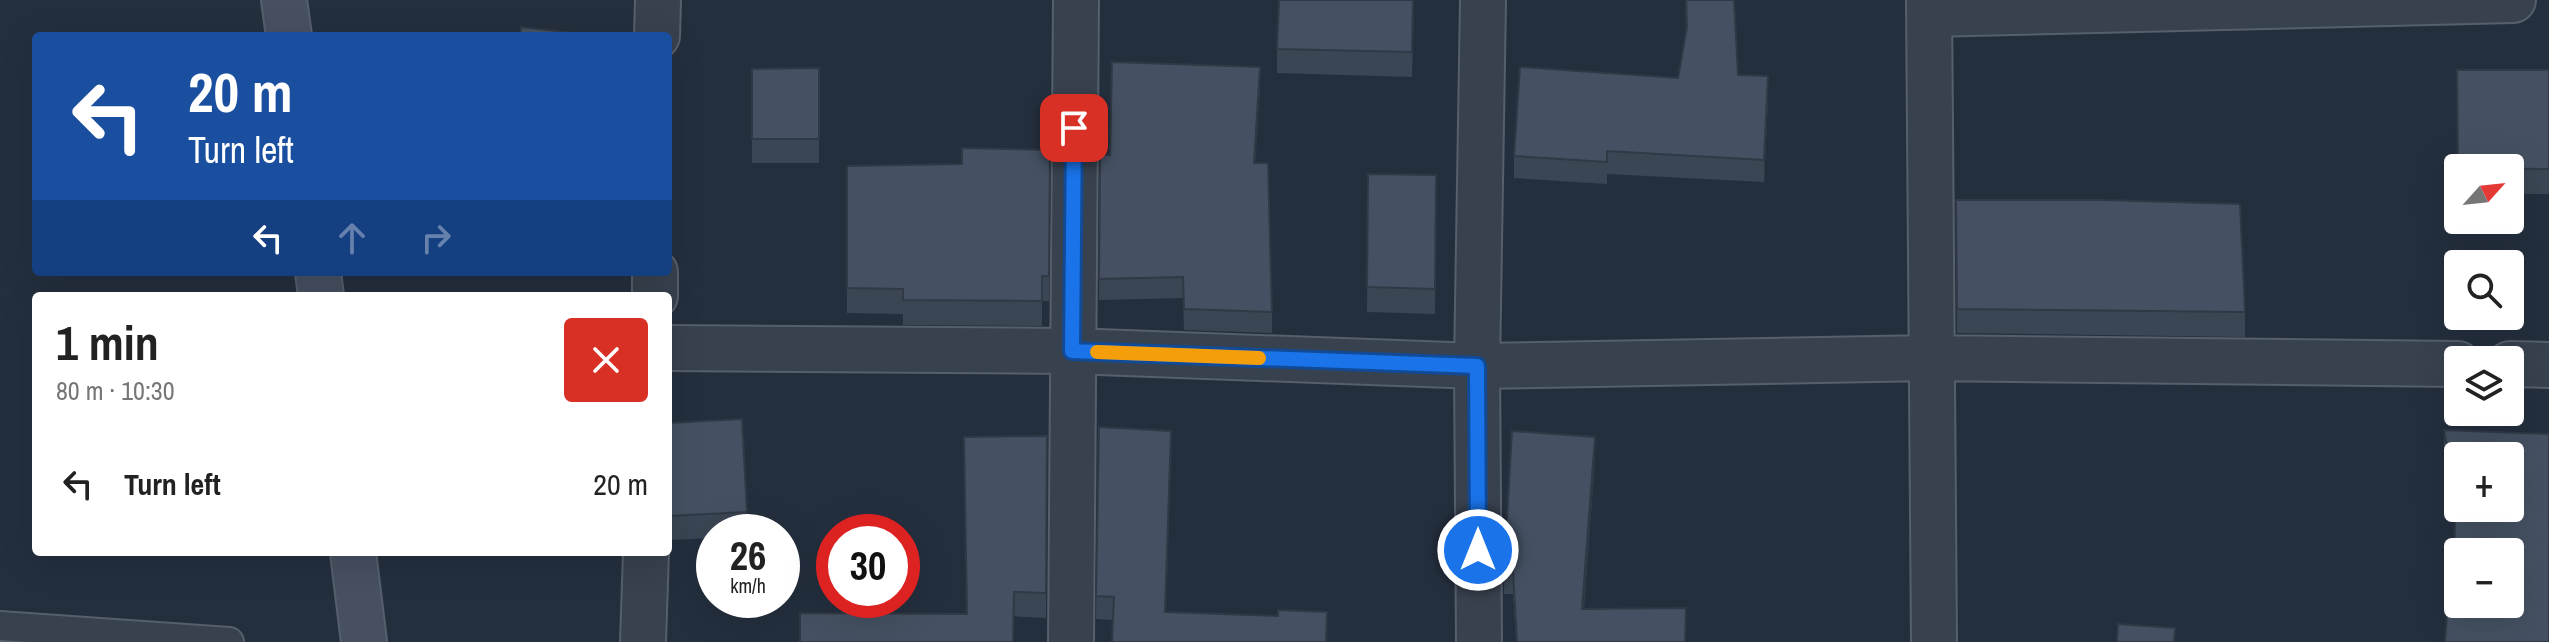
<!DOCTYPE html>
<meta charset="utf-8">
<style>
body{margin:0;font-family:"Archivo Narrow",sans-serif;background:#f6f6f6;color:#222;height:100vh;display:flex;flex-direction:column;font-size:30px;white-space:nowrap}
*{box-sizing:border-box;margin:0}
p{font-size:26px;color:#767676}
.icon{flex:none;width:44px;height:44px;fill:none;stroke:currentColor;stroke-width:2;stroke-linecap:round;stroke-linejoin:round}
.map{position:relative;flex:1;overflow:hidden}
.side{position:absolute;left:32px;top:292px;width:640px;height:264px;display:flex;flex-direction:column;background:#fff;border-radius:8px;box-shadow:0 8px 32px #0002}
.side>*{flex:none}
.hud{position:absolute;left:32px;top:32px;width:640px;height:244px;border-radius:8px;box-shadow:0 8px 32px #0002;background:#1a4fa0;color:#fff;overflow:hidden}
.needle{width:52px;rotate:63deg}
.tools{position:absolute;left:2444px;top:154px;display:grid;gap:16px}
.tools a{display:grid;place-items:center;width:80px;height:80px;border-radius:8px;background:#fff;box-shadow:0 8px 32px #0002;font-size:40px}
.speed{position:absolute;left:696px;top:514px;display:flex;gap:16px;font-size:40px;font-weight:700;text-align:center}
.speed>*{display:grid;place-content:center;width:104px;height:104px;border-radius:50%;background:#fff;box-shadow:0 8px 32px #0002;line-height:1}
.speed small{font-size:20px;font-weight:400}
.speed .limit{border:12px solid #d22;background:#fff;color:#111}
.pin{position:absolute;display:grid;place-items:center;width:68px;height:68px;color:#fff;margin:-34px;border-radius:16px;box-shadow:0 4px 12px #0006}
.me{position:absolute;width:88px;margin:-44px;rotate:0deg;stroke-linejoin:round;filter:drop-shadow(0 0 6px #0008)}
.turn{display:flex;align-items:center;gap:28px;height:168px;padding:0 24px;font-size:36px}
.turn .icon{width:104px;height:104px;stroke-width:2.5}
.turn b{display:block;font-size:56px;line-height:68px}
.lanes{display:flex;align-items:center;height:76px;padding:0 24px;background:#0003;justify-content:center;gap:40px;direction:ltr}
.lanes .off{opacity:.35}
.round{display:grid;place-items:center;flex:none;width:84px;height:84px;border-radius:8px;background:#f6f6f6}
.headline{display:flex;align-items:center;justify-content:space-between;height:136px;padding:0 24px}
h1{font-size:48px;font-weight:700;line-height:60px}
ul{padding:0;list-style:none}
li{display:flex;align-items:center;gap:24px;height:112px;padding:0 24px}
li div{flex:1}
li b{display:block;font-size:30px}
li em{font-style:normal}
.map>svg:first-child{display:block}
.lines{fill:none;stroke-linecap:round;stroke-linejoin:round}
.lane-casing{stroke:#565f6c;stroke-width:32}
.street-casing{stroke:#565f6c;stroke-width:48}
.secondary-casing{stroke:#565f6c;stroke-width:48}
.lane{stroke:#38414e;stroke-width:28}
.street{stroke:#38414e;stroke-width:44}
.secondary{stroke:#465061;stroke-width:44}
.wall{fill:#3b4654}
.shaded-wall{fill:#303945}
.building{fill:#455162;stroke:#303945;stroke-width:2;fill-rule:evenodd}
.route-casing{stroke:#114b97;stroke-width:20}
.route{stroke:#1a73e8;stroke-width:14}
.slow{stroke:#f59e0b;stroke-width:14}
</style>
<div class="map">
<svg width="2549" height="642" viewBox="0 0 2549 642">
<rect width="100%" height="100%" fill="#242f3e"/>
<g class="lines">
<g class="lane-casing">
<path id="lane" d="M0,626L229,642"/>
</g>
<g class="street-casing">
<path id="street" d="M1929,0L1934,642
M1929,14L2513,0
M657,36L658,0
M655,296V272
M668,348L1072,351L1477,366L1931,358L2458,364
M2510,364L2549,365
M643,642L646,552
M1071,642L1076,0
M1479,642L1477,366L1483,0"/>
</g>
<g class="secondary-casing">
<path id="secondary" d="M284,0L289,36
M318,272L321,296
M353,552L364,642"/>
</g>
<use href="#lane" class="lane"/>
<use href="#street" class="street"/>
<use href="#secondary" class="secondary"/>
</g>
<path class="wall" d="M1414,0L1412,77L1277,73V49Z
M1685,0H1734L1738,75L1768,99L1764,182L1607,174V184L1514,178V156L1678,78L1686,32Z
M819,68V163H752V69Z
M2457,70H2549V194H2510V168H2458V194Z
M1260,88L1255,163L1272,312V333L1184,330L1183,298L1099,300L1100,155H1110Z
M1050,150L1049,301H1042V326L903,325V314L847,313V166L962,164Z
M1368,174L1436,175L1435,314L1367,312Z
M1956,200L2245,312V337L1957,333Z
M668,423L747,512V532H714V538L668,540Z
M1099,427L1171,454L1166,612L1327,642L1113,620L1096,619Z
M2444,430L2549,434L2455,516L2444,454Z
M1047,436L1046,618L966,614Z
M1595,460L1584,609L1686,642H1516L1513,594H1504V571Z"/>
<path class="shaded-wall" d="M1260,67V88L1254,184V163Z
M1768,76V99L1764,182V160Z
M1171,431V454L1165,635V612Z
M1595,437V460L1582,631V609Z"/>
<path class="building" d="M1279,0H1413L1412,52L1277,49Z
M1686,0H1734L1738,75L1768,76L1764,160L1607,151V162L1514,156L1520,67L1678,78L1687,27Z
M521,27L601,36H520Z
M1112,62L1260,67L1254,163H1268L1272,312L1184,309L1183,277L1099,279L1100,155H1110Z
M819,68V139H752V69Z
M2457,70H2549V169L2458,168V170Z
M962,148L1050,150L1049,276H1042V301L903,300V289L847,288V166L962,164Z
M1368,174L1436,175L1435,289L1367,287Z
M1956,200H2103L2240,204L2245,312L1957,309Z
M742,419L747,512L668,516V423Z
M1099,427L1171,431L1165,612L1278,616V610L1327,612L1326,642H1112L1114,597L1096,596Z
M2444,430L2549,434V642H2445L2448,597H2452L2456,497ZM2458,456H2510V508H2458ZM2458,552H2510V604H2458Z
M1512,431L1595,437L1582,609L1686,608L1685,642H1517L1513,572L1504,571Z
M1047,436L1046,593L1014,592L1013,642H800V613L967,614L964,437Z
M2118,624L2175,628L2174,642H2117Z"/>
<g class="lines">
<g class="route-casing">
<path id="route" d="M1074,128L1072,351L1477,366L1478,550"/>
</g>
<use href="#route" class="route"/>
<path class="slow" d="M1097,352L1259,358"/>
</g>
</svg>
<div class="tools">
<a><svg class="needle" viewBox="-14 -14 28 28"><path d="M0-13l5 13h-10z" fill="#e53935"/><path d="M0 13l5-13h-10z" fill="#767676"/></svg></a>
<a><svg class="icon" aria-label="search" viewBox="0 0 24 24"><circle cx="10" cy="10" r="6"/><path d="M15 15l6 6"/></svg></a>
<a><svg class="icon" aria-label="layers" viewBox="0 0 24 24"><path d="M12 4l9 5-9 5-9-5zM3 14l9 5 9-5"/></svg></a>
<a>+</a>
<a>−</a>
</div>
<div class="speed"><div>26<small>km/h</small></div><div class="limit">30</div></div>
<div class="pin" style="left:1074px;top:128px;background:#d93025"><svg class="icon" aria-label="arrive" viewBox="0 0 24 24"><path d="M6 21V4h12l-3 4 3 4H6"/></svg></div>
<svg class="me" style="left:1478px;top:550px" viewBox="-20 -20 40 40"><circle r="17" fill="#1a73e8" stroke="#fff" stroke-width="3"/><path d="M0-11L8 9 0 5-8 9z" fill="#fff"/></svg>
<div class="hud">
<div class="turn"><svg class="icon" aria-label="left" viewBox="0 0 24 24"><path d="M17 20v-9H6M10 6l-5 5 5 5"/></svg><div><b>20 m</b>Turn left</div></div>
<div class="lanes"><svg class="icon" aria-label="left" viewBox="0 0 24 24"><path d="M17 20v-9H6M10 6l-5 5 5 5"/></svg><svg class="icon off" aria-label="ahead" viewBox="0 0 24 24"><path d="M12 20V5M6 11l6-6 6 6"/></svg><svg class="icon off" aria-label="right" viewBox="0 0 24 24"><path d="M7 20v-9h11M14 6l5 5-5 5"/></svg></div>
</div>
<section class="side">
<div class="headline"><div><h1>1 min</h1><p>80 m · 10:30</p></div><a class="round" style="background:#d93025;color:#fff"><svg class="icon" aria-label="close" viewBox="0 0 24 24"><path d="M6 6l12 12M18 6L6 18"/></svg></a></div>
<ul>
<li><svg class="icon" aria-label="left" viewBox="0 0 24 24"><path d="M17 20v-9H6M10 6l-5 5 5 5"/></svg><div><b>Turn left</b></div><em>20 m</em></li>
</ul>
</section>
</div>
